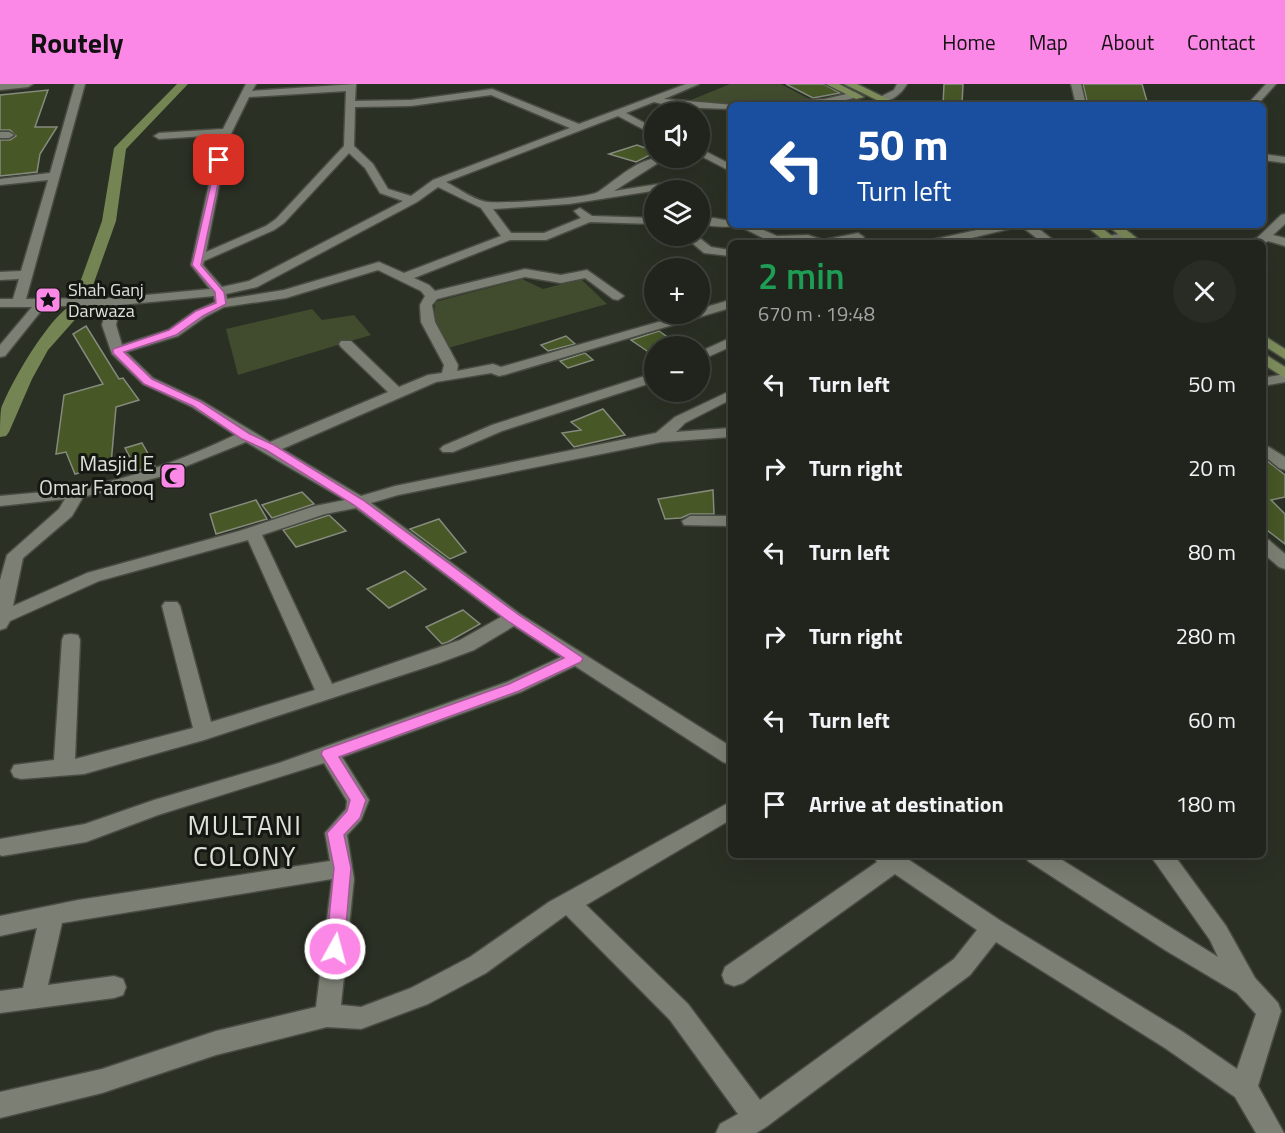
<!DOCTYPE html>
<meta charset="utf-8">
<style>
body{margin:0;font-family:"Titillium Web",sans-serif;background:#282c25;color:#f1f3f6;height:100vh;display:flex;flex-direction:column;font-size:22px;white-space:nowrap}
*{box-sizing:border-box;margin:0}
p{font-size:20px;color:#a2a4a3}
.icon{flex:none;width:33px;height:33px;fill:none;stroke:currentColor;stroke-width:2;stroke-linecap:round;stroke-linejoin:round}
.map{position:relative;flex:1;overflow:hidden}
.drawer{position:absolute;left:728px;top:156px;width:538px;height:618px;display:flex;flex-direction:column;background:#20241c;border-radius:9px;box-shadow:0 6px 24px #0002,0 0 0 2px #3d413b}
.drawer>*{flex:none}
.guide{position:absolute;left:728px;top:18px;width:538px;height:126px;border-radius:9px;box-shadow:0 6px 24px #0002,0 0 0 2px #3d413b;background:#1a4fa0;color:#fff;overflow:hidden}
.buttons{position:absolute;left:644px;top:18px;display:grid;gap:12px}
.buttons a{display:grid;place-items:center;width:66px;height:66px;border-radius:50%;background:#20241c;box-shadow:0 6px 24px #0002,0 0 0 2px #3d413b;font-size:30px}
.pin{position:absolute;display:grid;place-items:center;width:51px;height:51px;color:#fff;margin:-26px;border-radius:12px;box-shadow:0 3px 9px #0006}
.me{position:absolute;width:66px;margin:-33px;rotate:7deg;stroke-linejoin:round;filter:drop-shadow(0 0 4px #0008)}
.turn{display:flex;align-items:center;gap:21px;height:126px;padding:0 30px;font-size:27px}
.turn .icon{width:78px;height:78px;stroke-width:2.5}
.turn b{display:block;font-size:42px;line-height:51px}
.round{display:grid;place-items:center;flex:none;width:63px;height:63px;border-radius:32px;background:#282c25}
.overview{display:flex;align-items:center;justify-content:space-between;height:102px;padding:0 30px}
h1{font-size:36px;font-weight:600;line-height:45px;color:#1e9e55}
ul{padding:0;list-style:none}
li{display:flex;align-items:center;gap:18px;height:84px;padding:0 30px}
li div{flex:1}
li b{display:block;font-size:22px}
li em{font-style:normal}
header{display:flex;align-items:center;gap:36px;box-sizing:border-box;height:84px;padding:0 30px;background:#fb87e6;color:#111}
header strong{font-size:28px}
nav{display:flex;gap:33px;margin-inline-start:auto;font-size:21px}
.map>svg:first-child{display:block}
.green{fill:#414b2d}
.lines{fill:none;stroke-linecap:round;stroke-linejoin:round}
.canal{fill:#748553;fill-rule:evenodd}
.building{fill:#475726;stroke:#868b7e;stroke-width:1.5}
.minor-casing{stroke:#494c43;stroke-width:3}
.major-casing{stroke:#494c43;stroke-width:3}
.minor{fill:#7c8074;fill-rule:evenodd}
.major{fill:#7e8e5b;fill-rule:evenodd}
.route{fill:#fb87e6;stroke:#a35896;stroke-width:1.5}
.labels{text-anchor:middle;stroke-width:6;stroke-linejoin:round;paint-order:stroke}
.far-poi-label{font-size:18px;fill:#dee1da;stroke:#151712;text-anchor:start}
.poi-label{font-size:21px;fill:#dee1da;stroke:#151712;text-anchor:end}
.near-neighbourhood-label{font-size:27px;letter-spacing:1.5px;fill:#dee1da;stroke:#151712}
</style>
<header>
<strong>Routely</strong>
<nav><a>Home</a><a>Map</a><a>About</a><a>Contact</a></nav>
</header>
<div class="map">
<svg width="1285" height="1049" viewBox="0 0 1285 1049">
<rect width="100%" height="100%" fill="#2b3025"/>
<path class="green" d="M730,0H781L813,17L737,20L686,18Z
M522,195L543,205L581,195L607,220L448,264L434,237L435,218Z
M312,225L322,236L354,231L371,251L238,291L226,245Z"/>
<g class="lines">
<path class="canal" d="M177,0H188L126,65L116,137L91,207L89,210H79L77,207L102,137L114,64Z
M79,217L87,222L48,266L32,295L9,348L6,352L0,353C0,345 0,334 1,325C10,300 53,224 79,217Z"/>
</g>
<path class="building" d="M786,0H824L840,9L813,14Z
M944,0H963L962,21H943Z
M1083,0H1142L1148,21L1087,17Z
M48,6L35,43H57L40,70L37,88L0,92V56H10L16,52L10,46H0V11Z
M637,61L654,67V69L636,78L609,70Z
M86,242L119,295L123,294L139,316L116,323L111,380L75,390L66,368L56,370L64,311L103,300L73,250Z
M659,247L676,259L666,262H654V267L650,269L631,256Z
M566,252L575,260L548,267L541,261Z
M585,269L593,276L568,284L560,277Z
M603,325L625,351L574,363L562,349L581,346L571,338Z
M142,359L155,382L137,387L125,364Z
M1266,376L1285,391V413L1271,416L1285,430V460L1263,443V377Z
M713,406L714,430H690L681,434L665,435L658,415Z
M302,408L314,420L272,434L262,421Z
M256,416L267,435L216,450L210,430Z
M329,431L346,447L296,463L283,446Z
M439,435L466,468L450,475L410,445Z
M405,487L426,505L389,524L367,505Z
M463,526L480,540L448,558L442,560L426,543Z"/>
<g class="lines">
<g class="minor-casing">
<path id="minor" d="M0,0H33L28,3L0,6Z
M75,0H85L26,215L114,214L210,205L191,181L220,51L159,55L154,52L159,49L223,45L246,0H256L252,7L356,0L355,17L411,16L492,5L579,40L686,0H699L664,15L734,21H730V25L674,23L654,18L626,29L654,44V51L618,32L446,98C458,104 475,117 488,118C502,120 589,114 598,108C619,94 641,71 666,74L614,107L665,99L670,102L665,105L569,120L493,125L511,149H544L581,134L574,127L580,124L592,132L654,134V140L590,138L546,156H510L414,194L429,201L435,207L525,185L561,191L587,186L624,212L618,216L613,215L585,194L561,199L525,193L437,215L432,221L435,238L458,281L457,287L493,280L501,283L686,230H699V225L730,216V224L504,291L499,292L491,289L436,298L282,365L361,412L395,402L656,349L675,333L730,307V316L685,339L676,348L730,344V353L661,358L398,411L371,419L520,530L730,662V680L723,678L575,582L521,608L342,673L369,716L361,736L347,751L354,795L341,921L361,923L411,904L470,873L549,818L730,718V736L586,821L688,920L760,1016L954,875L977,846L895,790L743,899L734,902L725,899L722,891L725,883L877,778L873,771L903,772L1001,837L1183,948L1237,985L1256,930L1237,909L1165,866L1028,777L1025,771H1054L1218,873L1210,856L1150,771H1174L1226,842L1255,894L1278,919L1281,927L1258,1002L1284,1049H1256L1235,1013L1165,964L996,858L970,891L766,1043L756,1049H716L720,1040L738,1030L670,936L566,831L486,889L428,920L361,945L327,943L216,971L102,1009L0,1034V1008L102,985L216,947L316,923L332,795L62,839L48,901L114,892L123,895L126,903L123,911L114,914L0,929V907L23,904L37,844L0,852V832L78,816L330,777L325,749L346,725L347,717L324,679L158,731L86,758L2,772L0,771V755L85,740L154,716L279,679L507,598L561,573L514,542L474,566L439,579L204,656L84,690L21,695L14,693L11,687L14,681L54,676L62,556L64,551L71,550L78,551L80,556L75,675L193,644L162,522L165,518H177L180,522L211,638L315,606L248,456L99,497L10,537L6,544L0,546V496L7,471L59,425L65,415L0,422V412C29,409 59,408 87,402C138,393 188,373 235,351L192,323L143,300L112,270L102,241L107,222H45L5,272L0,273V261L32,223H0V215H13L19,195L0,196V188L21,187L48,96L0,101V95L50,89ZM346,7L344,62L276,135L266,142L206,168L228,56L249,13ZM491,11L570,44L433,96L411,112L388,105L373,80L354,62L355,23L411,22ZM349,69L365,84L380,109L403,117L249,197L222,203L203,181L204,177L274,146L284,139ZM438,103L481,124L501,152L404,189L379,178L284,206L227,215L226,210L257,203L417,118ZM378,186L421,207L425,212L420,221L421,238L444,281L442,289L428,291L399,303L351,257H341L339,260L341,263L388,308L270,358L202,317L153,294L126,268L178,252L205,233L224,223L286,214ZM214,212L215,218L195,227L168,246L122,261L116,241L120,221ZM246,358L345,416L315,422L239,447L87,489L13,522L23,474L72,432L83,413L159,393ZM356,424L501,533L460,556L332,600L262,451L325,430Z
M897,0H907C901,10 892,18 880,17V13L894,6Z
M1071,0H1081L1086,21H1076Z
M1266,0H1276L1257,21H1247Z
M855,8L860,11L858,13L825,21H781L786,18L825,15Z
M0,48H9L14,51L9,54H0Z
M699,64L730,80V87L699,71Z
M1263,70L1285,73V79L1263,76Z
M1285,130V140L1273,151L1285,154V162L1268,157L1263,160L1245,159L1257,154L1281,131Z
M714,134L730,137V141H735C726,145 710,141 699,141V135Z
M737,141H752L777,152L808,151L823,156L858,149L864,153L862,156L845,159H773Z
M1000,141H1034L1057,159H1043L1021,142L951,159H929L931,156Z
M1128,148L1132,150V154L1111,159H1087L1089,156Z
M684,152H697L711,163L730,166V172L704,169Z
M730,254V263L699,277V268Z
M654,289V298L502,347L453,368H443L440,365L443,362L492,341Z
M1285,290V298L1263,302V294Z
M1269,363L1285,373V386L1279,384L1267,374L1263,375V365Z
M690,432H730V442L684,441L682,437Z
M1263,455L1269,456L1285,470V485L1279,483L1263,469Z"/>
</g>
<g class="major-casing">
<path id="major" d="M826,0H839L864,13L856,15Z
M844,0H857L900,21H887Z
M1085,141H1098L1121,159H1107Z
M1107,141H1120L1143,159H1129Z
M1263,251L1285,265V275L1263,261Z
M1263,269L1285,283V294L1263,280Z"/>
</g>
<use href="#minor" class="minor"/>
<use href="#major" class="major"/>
</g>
<path class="route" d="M217,74L223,76L201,181L224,208L226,220L203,232L176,251L124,268L152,295L201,318L250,350L274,361L363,416L519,531L583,574L581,578L519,607L339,673L366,716L360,734L344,751L351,784L344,865L341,870L335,873L328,870L326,865L334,784L327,749L347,727L350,716L321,670L323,666L509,600L564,574L509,538L354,421L266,366L242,355L193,322L144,300L113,269V265L169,246L196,227L216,219L215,208L192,181Z"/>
<defs>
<g id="sight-square" transform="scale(1.35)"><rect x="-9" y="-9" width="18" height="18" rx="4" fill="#fb87e6" stroke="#151712"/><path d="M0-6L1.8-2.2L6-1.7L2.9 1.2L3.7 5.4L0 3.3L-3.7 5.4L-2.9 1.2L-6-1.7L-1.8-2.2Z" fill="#111"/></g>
<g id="mosque-square" transform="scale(1.35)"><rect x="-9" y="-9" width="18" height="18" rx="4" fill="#fb87e6" stroke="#151712"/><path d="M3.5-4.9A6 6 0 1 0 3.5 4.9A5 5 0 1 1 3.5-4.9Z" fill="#111"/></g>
</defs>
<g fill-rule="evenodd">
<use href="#sight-square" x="48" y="216"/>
<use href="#mosque-square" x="173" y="392"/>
</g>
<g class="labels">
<g class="far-poi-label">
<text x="68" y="212">Shah Ganj<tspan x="68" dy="21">Darwaza</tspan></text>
</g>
<g class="poi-label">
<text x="154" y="387">Masjid E<tspan x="154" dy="24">Omar Farooq</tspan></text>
</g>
<g class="near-neighbourhood-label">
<text x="245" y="751">MULTANI<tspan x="245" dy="31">COLONY</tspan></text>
</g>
</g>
</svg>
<div class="buttons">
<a><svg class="icon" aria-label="sound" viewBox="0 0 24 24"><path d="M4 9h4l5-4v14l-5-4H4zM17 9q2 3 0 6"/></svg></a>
<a><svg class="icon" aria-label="layers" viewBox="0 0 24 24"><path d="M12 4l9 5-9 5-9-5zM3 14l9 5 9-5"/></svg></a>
<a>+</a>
<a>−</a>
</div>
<div class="pin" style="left:219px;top:76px;background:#d93025"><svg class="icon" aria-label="arrive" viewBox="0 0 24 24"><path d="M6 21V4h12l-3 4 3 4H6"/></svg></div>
<svg class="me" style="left:335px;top:865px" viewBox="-20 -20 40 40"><circle r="17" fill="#fb87e6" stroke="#fff" stroke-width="3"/><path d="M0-11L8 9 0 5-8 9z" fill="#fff"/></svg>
<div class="guide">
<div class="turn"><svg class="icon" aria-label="left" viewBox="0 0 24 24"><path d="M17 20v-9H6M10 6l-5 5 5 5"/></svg><div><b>50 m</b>Turn left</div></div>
</div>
<section class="drawer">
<div class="overview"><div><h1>2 min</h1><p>670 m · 19:48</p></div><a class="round"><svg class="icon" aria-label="close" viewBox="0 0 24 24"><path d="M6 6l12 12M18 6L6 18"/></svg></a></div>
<ul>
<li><svg class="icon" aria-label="left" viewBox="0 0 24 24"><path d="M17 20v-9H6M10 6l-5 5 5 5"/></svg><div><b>Turn left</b></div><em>50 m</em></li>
<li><svg class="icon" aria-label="right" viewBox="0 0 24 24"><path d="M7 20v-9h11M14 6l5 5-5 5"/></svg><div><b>Turn right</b></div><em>20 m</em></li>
<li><svg class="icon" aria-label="left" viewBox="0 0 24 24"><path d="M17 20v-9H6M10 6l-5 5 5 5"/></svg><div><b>Turn left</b></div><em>80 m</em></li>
<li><svg class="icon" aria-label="right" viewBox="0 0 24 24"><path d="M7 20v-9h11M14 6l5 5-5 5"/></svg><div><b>Turn right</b></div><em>280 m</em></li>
<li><svg class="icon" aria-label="left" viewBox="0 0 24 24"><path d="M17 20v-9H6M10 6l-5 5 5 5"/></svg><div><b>Turn left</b></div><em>60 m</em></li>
<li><svg class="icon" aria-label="arrive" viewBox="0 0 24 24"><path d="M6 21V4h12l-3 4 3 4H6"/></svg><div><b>Arrive at destination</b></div><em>180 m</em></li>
</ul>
</section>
</div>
